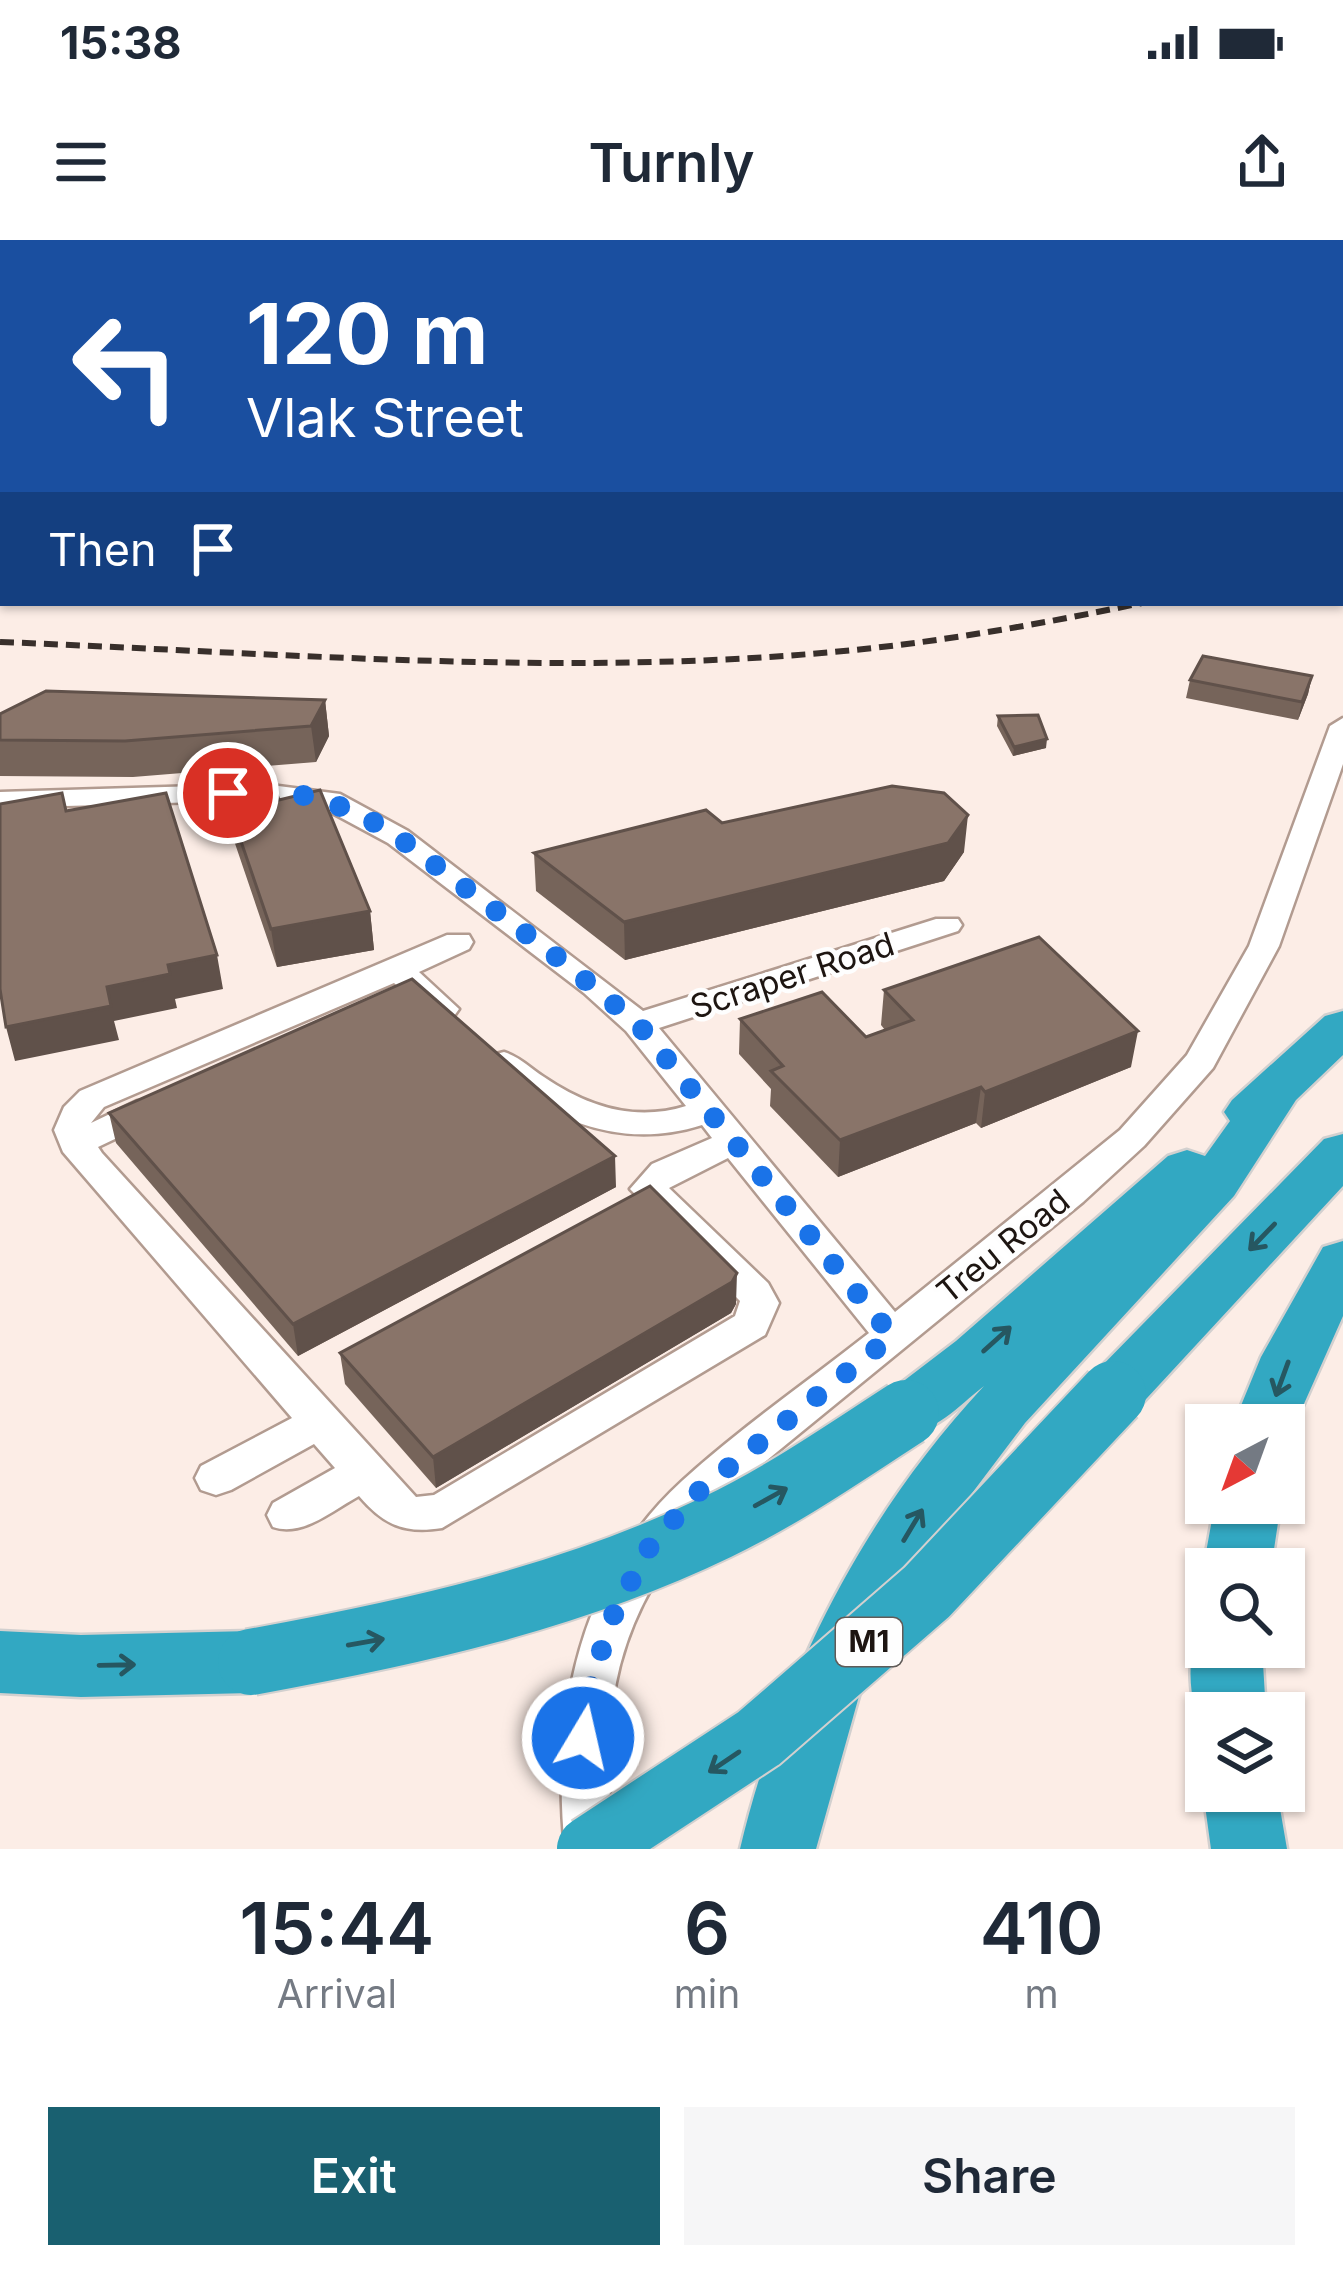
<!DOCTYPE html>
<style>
body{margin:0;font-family:Inter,sans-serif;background:#f6f6f7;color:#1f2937;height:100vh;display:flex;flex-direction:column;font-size:45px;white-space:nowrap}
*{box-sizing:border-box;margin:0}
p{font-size:39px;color:#747a83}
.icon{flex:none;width:66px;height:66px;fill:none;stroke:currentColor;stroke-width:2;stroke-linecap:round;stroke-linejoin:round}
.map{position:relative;height:1609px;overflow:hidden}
.drawer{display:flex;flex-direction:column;background:#fff;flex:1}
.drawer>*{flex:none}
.banner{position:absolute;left:0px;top:0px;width:1344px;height:366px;box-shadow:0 3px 9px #0004;background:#1a4fa0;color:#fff;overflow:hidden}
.needle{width:78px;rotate:221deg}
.tools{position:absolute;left:1185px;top:1164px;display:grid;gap:24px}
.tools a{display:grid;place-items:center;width:120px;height:120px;border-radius:0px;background:#fff;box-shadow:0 3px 9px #0004;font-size:60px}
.pin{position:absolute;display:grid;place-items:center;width:102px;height:102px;color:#fff;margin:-51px;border:6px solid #fff;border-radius:50%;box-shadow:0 3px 12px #0007}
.me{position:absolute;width:132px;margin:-66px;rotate:9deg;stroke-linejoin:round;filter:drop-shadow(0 0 9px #0008)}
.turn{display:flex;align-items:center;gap:42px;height:252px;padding:0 48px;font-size:54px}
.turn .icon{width:156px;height:156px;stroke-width:2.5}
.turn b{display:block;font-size:84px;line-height:102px}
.then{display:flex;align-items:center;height:114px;padding:0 48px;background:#0003;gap:24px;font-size:45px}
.eta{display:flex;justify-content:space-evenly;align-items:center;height:204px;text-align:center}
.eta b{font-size:72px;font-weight:600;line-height:84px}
.action{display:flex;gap:24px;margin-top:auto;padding:24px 48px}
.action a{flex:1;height:138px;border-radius:0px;background:#196070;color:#fff;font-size:48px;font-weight:600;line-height:138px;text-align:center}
.action a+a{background:#f6f6f7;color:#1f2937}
.status{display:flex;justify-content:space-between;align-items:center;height:84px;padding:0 60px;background:#fff;direction:ltr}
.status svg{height:33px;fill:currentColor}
header{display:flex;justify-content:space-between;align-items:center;height:156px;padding:0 48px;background:#fff;font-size:54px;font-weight:600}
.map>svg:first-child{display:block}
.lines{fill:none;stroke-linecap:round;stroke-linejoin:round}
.minor-casing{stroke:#b29b90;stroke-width:5}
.highway-casing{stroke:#d2d0cf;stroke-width:5}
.minor{fill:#fff;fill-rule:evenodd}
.highway{fill:#32a8c2;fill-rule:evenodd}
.rail-far1{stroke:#382f2b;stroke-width:4.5;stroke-dasharray:10 4.5;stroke-linecap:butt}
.rail{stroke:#382f2b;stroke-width:6;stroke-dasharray:14 8;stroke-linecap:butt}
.highway-bridge-casing{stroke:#d2d0cf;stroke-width:70;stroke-linecap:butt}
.highway-bridge{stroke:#32a8c2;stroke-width:66}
.wall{fill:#76645a}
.shaded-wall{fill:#60514a}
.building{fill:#897469;stroke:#60514a;stroke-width:3}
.oneway{stroke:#265761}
.route{stroke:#1a73e8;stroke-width:21;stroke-dasharray:0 37.8}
.labels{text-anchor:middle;stroke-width:9;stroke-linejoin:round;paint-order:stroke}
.shield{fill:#fefefe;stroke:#605b58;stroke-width:3}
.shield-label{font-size:30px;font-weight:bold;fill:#1d1511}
.street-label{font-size:33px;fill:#1d1511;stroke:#fefefe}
</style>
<div class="status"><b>15:38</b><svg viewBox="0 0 49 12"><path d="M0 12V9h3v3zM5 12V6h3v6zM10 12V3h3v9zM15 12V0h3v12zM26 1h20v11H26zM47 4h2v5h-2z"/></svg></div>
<header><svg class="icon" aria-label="menu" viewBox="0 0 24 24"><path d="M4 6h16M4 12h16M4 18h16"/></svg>Turnly<svg class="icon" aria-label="share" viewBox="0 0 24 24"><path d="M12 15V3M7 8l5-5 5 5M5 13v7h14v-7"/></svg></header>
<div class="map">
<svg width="1343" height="1609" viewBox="0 0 1343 1609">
<rect width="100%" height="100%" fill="#fcede6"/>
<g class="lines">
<g class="minor-casing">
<path id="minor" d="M295,0H328L330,3H297Z
M0,53H3L0,64Z
M1341,160H1343V172H1341Z
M1341,193H1343L1341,206Z
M0,283H3V297H0Z
M1343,478V524L1279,706L1213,828L1144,906L1083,962L712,1265C615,1374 597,1465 615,1609H565C551,1475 579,1335 682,1241C740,1188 807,1142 869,1093L728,918L669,948L768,1043L779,1063L765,1095L442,1288C404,1294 384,1285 359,1256C333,1270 303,1297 273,1287L267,1275L273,1263L335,1228L314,1204L231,1250L216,1255L201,1250L195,1238L201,1226L292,1178L63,912L54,890L64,867L80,851L447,695H469L473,702L469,709L419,732L459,769L454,776H432L394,743L104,867L91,883L137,861H161L166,869L161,877L98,907L102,913L416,1257L434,1255L735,1076L740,1061L630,949L652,924L712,898L702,885C623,910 553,882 492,831L487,823L492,815L504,812C520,817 530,828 544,837C588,867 635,882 686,866L626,791L584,753L388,603L323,568L263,560L0,568V552L263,544L340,554L408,591L643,771L936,679H958L962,685L958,691L659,788L895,1072L1120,890L1187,815L1249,706L1330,486Z"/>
</g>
<g class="highway-casing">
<path id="highway" d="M1343,771V815L1296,860L1234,956L1025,1183L948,1285L895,1376L859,1456L816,1609H740C781,1437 863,1276 984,1146C952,1171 926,1204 884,1190L875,1173L884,1156L956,1101L1168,916L1187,910L1205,916L1230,881L1224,872L1232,860L1325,776Z
M1343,894V946L1135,1171L1113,1178L1091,1171L1082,1154L1091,1137L1324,899Z
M1343,1001V1076L1287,1202L1284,1185H1233L1261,1117L1323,1007Z
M1215,1263H1281L1271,1329H1206V1335L1203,1329Z
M1206,1384V1407H1262L1266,1473H1206V1496C1189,1468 1182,1410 1206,1384Z
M0,1391L81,1395L251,1391L276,1400L286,1422L276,1444L251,1453L81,1457L0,1453Z
M1206,1544V1551H1277L1287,1609H1211L1203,1551Z"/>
</g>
<use href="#minor" class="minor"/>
<use href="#highway" class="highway"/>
<path class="rail-far1" d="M886,0L895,3
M920,0L930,3"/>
<path class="rail" d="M0,402C286,413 578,439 864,409C958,399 1050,382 1142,363"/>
<g class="highway-bridge-casing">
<path id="highway-bridge" d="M251,1422C411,1393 570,1358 717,1287C784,1255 844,1213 906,1173
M590,1609L759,1498L927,1352L1113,1154"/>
</g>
<use href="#highway-bridge" class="highway-bridge"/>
</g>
<path class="wall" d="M1312,436L1308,454L1298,480L1186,458L1190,440Z
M325,460L329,496L316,522L133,537L0,536V474Z
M998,476L1046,508L1013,516L997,486Z
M222,546L279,560L370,671L374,710L277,727L228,583Z
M722,583L964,612L944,641L625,720L536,651L534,613Z
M884,750L1131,827L981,888L976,883L838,937L770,866L771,849L739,814L740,779L866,797L885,790L881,785Z
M109,873L616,947L298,1116L116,903Z
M736,1064L731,1073L436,1248L345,1144L340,1113Z"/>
<path class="shaded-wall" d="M1312,436L1308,454L1298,480L1302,462Z
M325,460L329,496L316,522L311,486Z
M1047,499L1046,508L1013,516L1014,507Z
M968,575L964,612L944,641L625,720L624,682Z
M370,671L374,710L277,727L271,689Z
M217,715L223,749L175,759L177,768L114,781L119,800L15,821L6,787L168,725Z
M1138,791L1131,827L981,888L985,852Z
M981,847L976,883L838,937L840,900Z
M615,916L616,947L298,1116L293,1084Z
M737,1033L736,1064L731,1073L436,1248L433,1217Z"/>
<path class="building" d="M1203,416L1312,436L1302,462L1190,440Z
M46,451L325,460L311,486L125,501L0,500V474Z
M1038,475L1047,499L1014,507L998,476Z
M271,538L279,560L320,550L370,671L271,689L222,546Z
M892,546L944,553L968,575L948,603L624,682L534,613L706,570L722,583Z
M62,553L66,571L166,553L217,715L168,725L170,734L107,747L111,766L6,787L0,749V564Z
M1039,697L1138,791L985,852L981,847L840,900L771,831L783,826L740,779L822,752L866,797L913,780L884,750Z
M412,739L615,916L293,1084L109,873Z
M650,946L737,1033L732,1042L433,1217L340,1113Z"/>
<defs><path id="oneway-shaft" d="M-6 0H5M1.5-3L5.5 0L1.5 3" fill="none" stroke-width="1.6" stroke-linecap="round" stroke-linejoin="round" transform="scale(3)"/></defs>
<g class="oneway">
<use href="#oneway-shaft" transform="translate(1262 997) rotate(134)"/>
<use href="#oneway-shaft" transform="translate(997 1099) rotate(-42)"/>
<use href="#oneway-shaft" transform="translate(1282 1139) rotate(110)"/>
<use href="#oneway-shaft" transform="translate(771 1257) rotate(-29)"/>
<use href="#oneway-shaft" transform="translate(913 1285) rotate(-59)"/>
<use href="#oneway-shaft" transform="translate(366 1402) rotate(-10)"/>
<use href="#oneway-shaft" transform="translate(117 1425) rotate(-1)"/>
<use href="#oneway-shaft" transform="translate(724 1522) rotate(146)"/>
</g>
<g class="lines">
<path class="route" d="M228,553L302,555L355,571L398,597L562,721L638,784L892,1096L697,1253L649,1308L615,1371L592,1438L583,1498"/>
</g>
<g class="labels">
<rect class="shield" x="836" y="1378" width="66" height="48" rx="9"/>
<g class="shield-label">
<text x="869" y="1412">M1</text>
</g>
<g class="street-label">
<text transform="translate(792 735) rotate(-18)" y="12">Scraper Road</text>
<text transform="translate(1003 1006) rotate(-39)" y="12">Treu Road</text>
</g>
</g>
</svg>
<div class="tools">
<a><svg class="needle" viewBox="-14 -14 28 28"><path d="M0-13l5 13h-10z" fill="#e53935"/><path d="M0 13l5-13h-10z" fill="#747a83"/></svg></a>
<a><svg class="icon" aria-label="search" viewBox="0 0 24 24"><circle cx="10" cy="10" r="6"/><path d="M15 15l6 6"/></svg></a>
<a><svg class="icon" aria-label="layers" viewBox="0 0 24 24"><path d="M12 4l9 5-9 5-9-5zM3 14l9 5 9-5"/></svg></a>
</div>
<div class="pin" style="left:228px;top:553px;background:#d93025"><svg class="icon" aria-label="arrive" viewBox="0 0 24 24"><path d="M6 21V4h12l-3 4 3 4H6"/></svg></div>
<svg class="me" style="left:583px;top:1498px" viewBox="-20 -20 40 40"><circle r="17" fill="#1a73e8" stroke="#fff" stroke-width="3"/><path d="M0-11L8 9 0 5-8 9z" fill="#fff"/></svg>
<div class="banner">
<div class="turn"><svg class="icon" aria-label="left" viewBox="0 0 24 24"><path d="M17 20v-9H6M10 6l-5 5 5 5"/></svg><div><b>120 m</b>Vlak Street</div></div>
<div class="then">Then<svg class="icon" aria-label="arrive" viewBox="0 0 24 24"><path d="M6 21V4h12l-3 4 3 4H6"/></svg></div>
</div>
</div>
<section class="drawer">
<div class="eta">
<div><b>15:44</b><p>Arrival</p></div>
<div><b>6</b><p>min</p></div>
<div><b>410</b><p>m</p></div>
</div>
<div class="action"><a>Exit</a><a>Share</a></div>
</section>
